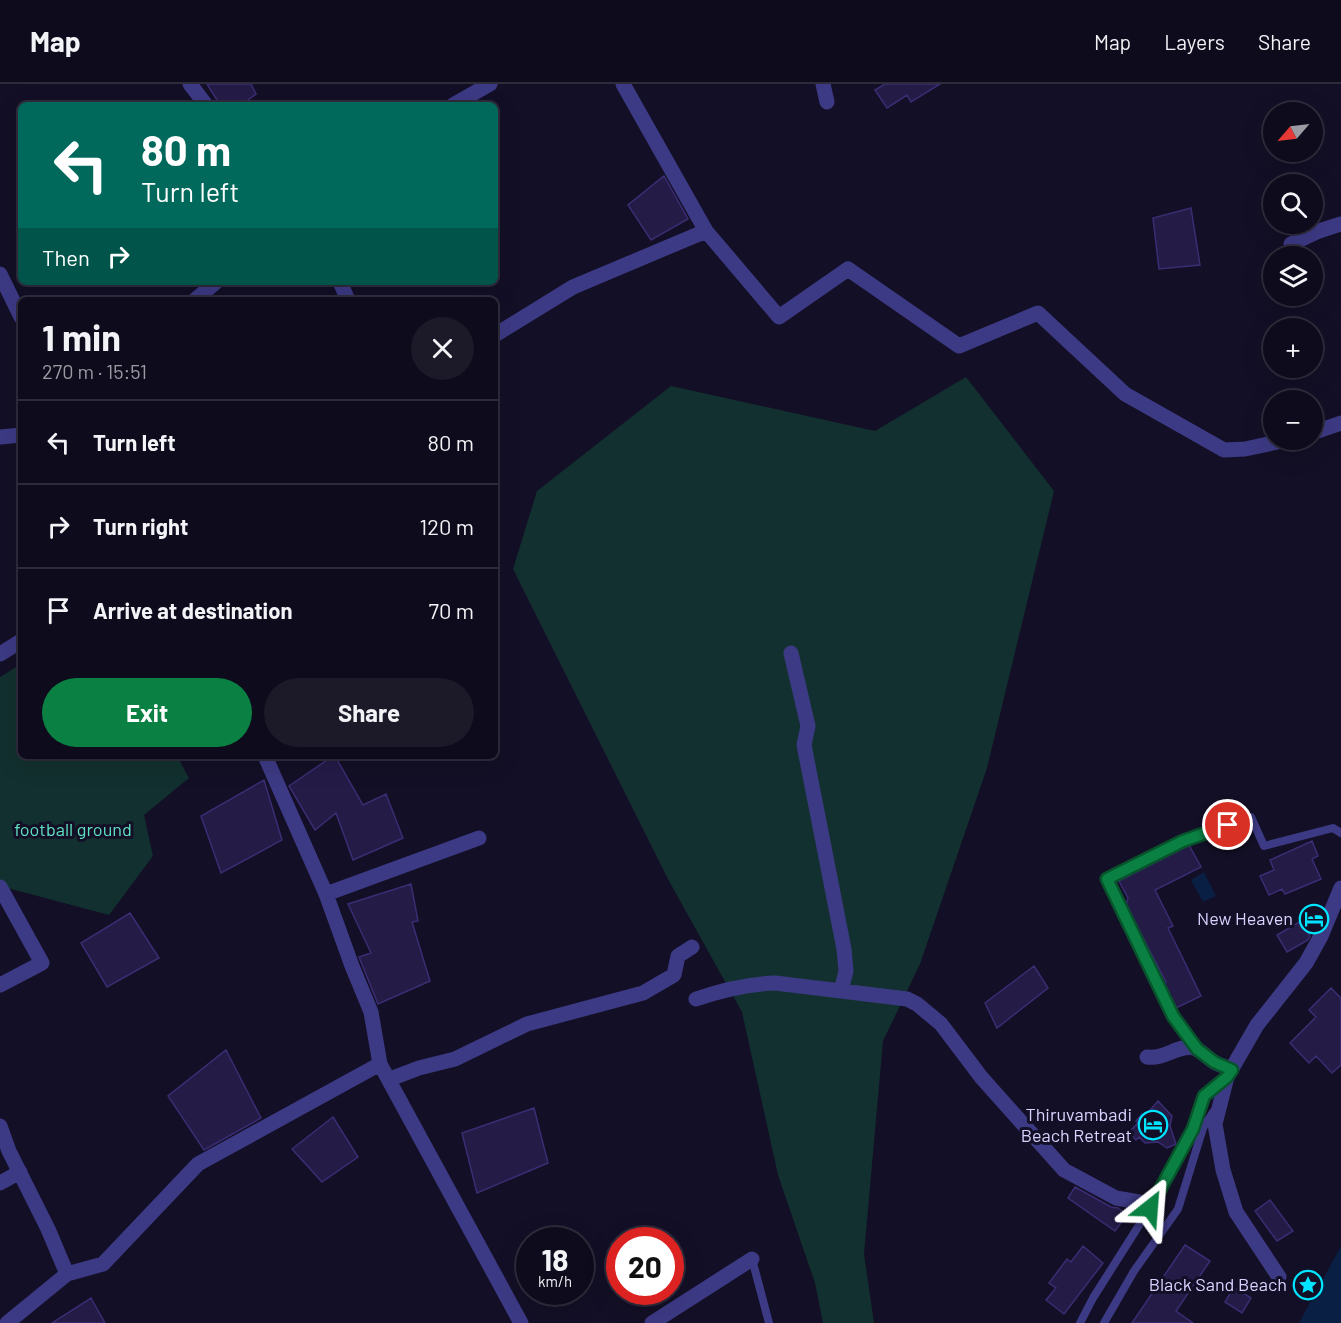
<!DOCTYPE html>
<meta charset="utf-8">
<style>
body{margin:0;font-family:Barlow,sans-serif;background:#1c1929;color:#f1f3f6;height:100vh;display:flex;flex-direction:column;font-size:22px;white-space:nowrap}
*{box-sizing:border-box;margin:0}
p{font-size:20px;color:#9b9ba3}
.icon{flex:none;width:33px;height:33px;fill:none;stroke:currentColor;stroke-width:2;stroke-linecap:round;stroke-linejoin:round}
.map{position:relative;flex:1;overflow:hidden}
.details{position:absolute;left:18px;top:213px;width:480px;height:462px;display:flex;flex-direction:column;background:#0e0b1c;border-radius:9px;box-shadow:0 6px 24px #0002,0 0 0 2px #2e2b3b}
.details>*{flex:none}
.guide{position:absolute;left:18px;top:18px;width:480px;height:183px;border-radius:9px;box-shadow:0 6px 24px #0002,0 0 0 2px #2e2b3b;background:#00695c;color:#fff;overflow:hidden}
.needle{width:39px;rotate:242deg}
.controls{position:absolute;left:1263px;top:18px;display:grid;gap:12px}
.controls a{display:grid;place-items:center;width:60px;height:60px;border-radius:50%;background:#0e0b1c;box-shadow:0 6px 24px #0002,0 0 0 2px #2e2b3b;font-size:30px}
.speed{position:absolute;left:516px;top:1143px;display:flex;gap:12px;font-size:30px;font-weight:700;text-align:center}
.speed>*{display:grid;place-content:center;width:78px;height:78px;border-radius:50%;background:#0e0b1c;box-shadow:0 6px 24px #0002,0 0 0 2px #2e2b3b;line-height:1}
.speed small{font-size:15px;font-weight:400}
.speed .limit{border:9px solid #d22;background:#fff;color:#111}
.pin{position:absolute;display:grid;place-items:center;width:51px;height:51px;color:#fff;margin:-26px;border:3px solid #fff;border-radius:50%;box-shadow:0 2px 6px #0007}
.me{position:absolute;width:66px;margin:-33px;rotate:28deg;stroke-linejoin:round;filter:drop-shadow(0 0 4px #0008)}
.turn{display:flex;align-items:center;gap:21px;height:126px;padding:0 24px;font-size:27px}
.turn .icon{width:78px;height:78px;stroke-width:2.5}
.turn b{display:block;font-size:42px;line-height:51px}
.then{display:flex;align-items:center;height:57px;padding:0 24px;background:#0003;gap:12px;font-size:22px}
.round{display:grid;place-items:center;flex:none;width:63px;height:63px;border-radius:32px;background:#1c1929}
.headline{display:flex;align-items:center;justify-content:space-between;height:102px;padding:0 24px}
h1{font-size:36px;font-weight:700;line-height:45px}
.primary-button{display:flex;gap:12px;margin-top:auto;padding:12px 24px}
.primary-button a{flex:1;height:69px;border-radius:36px;background:#0b8043;color:#fff;font-size:24px;font-weight:700;line-height:69px;text-align:center}
.primary-button a+a{background:#1c1929;color:#f1f3f6}
ul{padding:0;list-style:none}
li{display:flex;align-items:center;gap:18px;height:84px;padding:0 24px;border-top:2px solid #2e2b3b}
li div{flex:1}
li b{display:block;font-size:22px}
li em{font-style:normal}
header{display:flex;align-items:center;gap:36px;box-sizing:border-box;height:84px;padding:0 30px;background:#0e0b1c;border-bottom:2px solid #2e2b3b}
header strong{font-size:28px}
nav{display:flex;gap:33px;margin-inline-start:auto;font-size:21px}
.map>svg:first-child{display:block}
.green{fill:#12302f}
.water{fill:#0a1f44}
.building{fill:#241b47;stroke:#3b2d73;stroke-width:1.5}
.lines{fill:none;stroke-linecap:round;stroke-linejoin:round}
.service{stroke:#3d3a85;stroke-width:8}
.minor{stroke:#3d3a85;stroke-width:15}
.route-casing{stroke:#07532c;stroke-width:15}
.route{stroke:#0b8043;stroke-width:10}
.labels{text-anchor:middle;stroke-width:6;stroke-linejoin:round;paint-order:stroke}
.park-label{font-size:18px;fill:#5fe0c0;stroke:#130f26}
.poi-label{font-size:18px;fill:#d9d4ff;stroke:#130f26;text-anchor:end}
</style>
<header>
<strong>Map</strong>
<nav><a>Map</a><a>Layers</a><a>Share</a></nav>
</header>
<div class="map">
<svg width="1341" height="1239" viewBox="0 0 1341 1239">
<rect width="100%" height="100%" fill="#130f26"/>
<path class="green" d="M966,293L1054,407L987,684L920,880L883,957L864,1170L874,1239H823L815,1199L778,1091L742,928L669,797L513,485L537,407L671,302L875,347Z
M21,580V672H177L189,694L144,731L153,772L109,831L0,802V593Z"/>
<path class="water" d="M1204,788L1216,812L1203,818L1191,796Z
M1341,1162V1239H1299Z"/>
<path class="building" d="M207,0H251L256,10L241,21H220Z
M885,0H940L911,18L907,11L887,24L875,6Z
M664,92L688,135L651,156L628,121Z
M1191,124L1200,181L1159,185L1153,134Z
M333,672H335L363,721L386,710L403,754L353,776L336,729L315,746L289,702Z
M264,696L282,756L221,789L201,732Z
M1312,757L1318,772L1312,775L1321,795L1285,810L1282,805L1269,811L1260,792L1274,786L1270,776Z
M1189,761L1201,783L1155,806L1173,842L1168,844L1201,912L1176,924L1164,899L1166,898L1126,821L1128,814L1119,797Z
M411,800L418,837L412,838L430,897L378,920L359,873L371,869L348,820Z
M130,829L159,874L107,903L81,859Z
M1301,837L1310,852L1308,856L1287,868L1277,851Z
M1034,882L1048,904L997,944L985,919Z
M1331,904L1341,914V981L1332,989L1316,972L1309,979L1290,959L1316,933L1309,926Z
M226,966L261,1034L204,1066L168,1012Z
M1158,1017L1172,1032L1170,1042L1176,1060L1167,1064L1158,1058L1145,1059L1139,1053L1136,1056L1129,1048L1138,1039L1136,1037L1142,1030L1145,1032Z
M534,1024L548,1079L477,1109L462,1049Z
M333,1033L358,1073L322,1098L292,1065Z
M1075,1103L1111,1123L1118,1124L1127,1131L1115,1147L1068,1114Z
M1270,1116L1293,1147L1277,1157L1255,1127Z
M1185,1161L1210,1177L1176,1227L1193,1239H1132Z
M1083,1162L1103,1179L1064,1230L1046,1216L1056,1204L1049,1199L1067,1175L1071,1178Z
M1234,1203L1251,1214L1242,1229L1225,1218Z
M91,1214L105,1239H52Z"/>
<g class="lines">
<path class="service" d="M1195,964L1173,932L1107,795L1183,757L1251,733L1264,762L1333,744L1341,749
M752,1175L769,1239
M1080,1239L1093,1214L1150,1124L1193,1045L1204,1012L1223,996
M1104,1239L1134,1187L1178,1125L1203,1044L1213,1028"/>
<path class="minor" d="M190,0L206,21
M623,0L706,147L779,233L848,185L959,262L1038,229L1125,310L1224,366L1245,365L1287,356
M823,0L827,18
M453,21L490,0
M1291,160L1319,147L1341,140
M0,190L21,233
M340,198L348,216
M195,216L216,198
M495,251L573,203L706,147
M1312,349L1341,339
M0,353L21,351
M791,569L808,642L804,661L844,865L846,887L841,907
M0,570L21,557
M265,672L326,810L352,882L371,928L380,980L521,1239
M0,803L42,879L0,901
M326,810L479,754
M696,915C722,906 747,900 775,899L907,915L917,920L941,940L981,993L1064,1086L1116,1114L1139,1118L1150,1124
M1147,973C1165,976 1178,960 1194,964C1201,966 1207,974 1214,978C1219,981 1225,983 1231,985
M390,995L419,984L455,975L527,940L643,909L674,891L678,872L692,863
M0,1042L9,1067L48,1145L67,1190
M0,1099L20,1088
M1279,1193L1236,1128L1223,1086L1215,1040L1227,993L1257,941L1306,879L1321,852L1341,804
M7,1239L67,1190L103,1180L198,1080L380,980
M652,1239L752,1175"/>
</g>
<g class="lines">
<g class="route-casing">
<path id="route" d="M1150,1124L1193,1045L1204,1012L1227,993L1232,986L1214,978L1197,965L1173,932L1107,795L1183,757L1228,741"/>
</g>
<use href="#route" class="route"/>
</g>
<defs>
<g id="hotel-ring" transform="scale(1.5)"><circle r="9.5" fill="#130f26" stroke="#00e5ff" stroke-width="1.5"/><path d="M-6-4.5h1.5V1H6V5H4.5V3h-9V5H-6ZM-4 0a1.8 1.8 0 1 1 3.6 0ZM.5 0V-2.5h3Q6-2.5 6 0Z" fill="#00e5ff"/></g>
<g id="sight-ring" transform="scale(1.5)"><circle r="9.5" fill="#130f26" stroke="#00e5ff" stroke-width="1.5"/><path d="M0-6L1.8-2.2L6-1.7L2.9 1.2L3.7 5.4L0 3.3L-3.7 5.4L-2.9 1.2L-6-1.7L-1.8-2.2Z" fill="#00e5ff"/></g>
</defs>
<g fill-rule="evenodd">
<use href="#hotel-ring" x="1314" y="835"/>
<use href="#hotel-ring" x="1153" y="1041"/>
<use href="#sight-ring" x="1308" y="1201"/>
</g>
<g class="labels">
<g class="park-label">
<text x="73" y="752">football ground</text>
</g>
<g class="poi-label">
<text x="1293" y="841">New Heaven</text>
<text x="1132" y="1037">Thiruvambadi<tspan x="1132" dy="21">Beach Retreat</tspan></text>
<text x="1287" y="1207">Black Sand Beach</text>
</g>
</g>
</svg>
<div class="controls">
<a><svg class="needle" viewBox="-14 -14 28 28"><path d="M0-13l5 13h-10z" fill="#e53935"/><path d="M0 13l5-13h-10z" fill="#9b9ba3"/></svg></a>
<a><svg class="icon" aria-label="search" viewBox="0 0 24 24"><circle cx="10" cy="10" r="6"/><path d="M15 15l6 6"/></svg></a>
<a><svg class="icon" aria-label="layers" viewBox="0 0 24 24"><path d="M12 4l9 5-9 5-9-5zM3 14l9 5 9-5"/></svg></a>
<a>+</a>
<a>−</a>
</div>
<div class="speed"><div>18<small>km/h</small></div><div class="limit">20</div></div>
<div class="pin" style="left:1228px;top:741px;background:#d93025"><svg class="icon" aria-label="arrive" viewBox="0 0 24 24"><path d="M6 21V4h12l-3 4 3 4H6"/></svg></div>
<svg class="me" style="left:1150px;top:1124px" viewBox="-20 -20 40 40"><path d="M0-17L14 15 0 8-14 15z" fill="#0b8043" stroke="#fff" stroke-width="4"/></svg>
<div class="guide">
<div class="turn"><svg class="icon" aria-label="left" viewBox="0 0 24 24"><path d="M17 20v-9H6M10 6l-5 5 5 5"/></svg><div><b>80 m</b>Turn left</div></div>
<div class="then">Then<svg class="icon" aria-label="right" viewBox="0 0 24 24"><path d="M7 20v-9h11M14 6l5 5-5 5"/></svg></div>
</div>
<section class="details">
<div class="headline"><div><h1>1 min</h1><p>270 m · 15:51</p></div><a class="round"><svg class="icon" aria-label="close" viewBox="0 0 24 24"><path d="M6 6l12 12M18 6L6 18"/></svg></a></div>
<ul>
<li><svg class="icon" aria-label="left" viewBox="0 0 24 24"><path d="M17 20v-9H6M10 6l-5 5 5 5"/></svg><div><b>Turn left</b></div><em>80 m</em></li>
<li><svg class="icon" aria-label="right" viewBox="0 0 24 24"><path d="M7 20v-9h11M14 6l5 5-5 5"/></svg><div><b>Turn right</b></div><em>120 m</em></li>
<li><svg class="icon" aria-label="arrive" viewBox="0 0 24 24"><path d="M6 21V4h12l-3 4 3 4H6"/></svg><div><b>Arrive at destination</b></div><em>70 m</em></li>
</ul>
<div class="primary-button"><a>Exit</a><a>Share</a></div>
</section>
</div>
